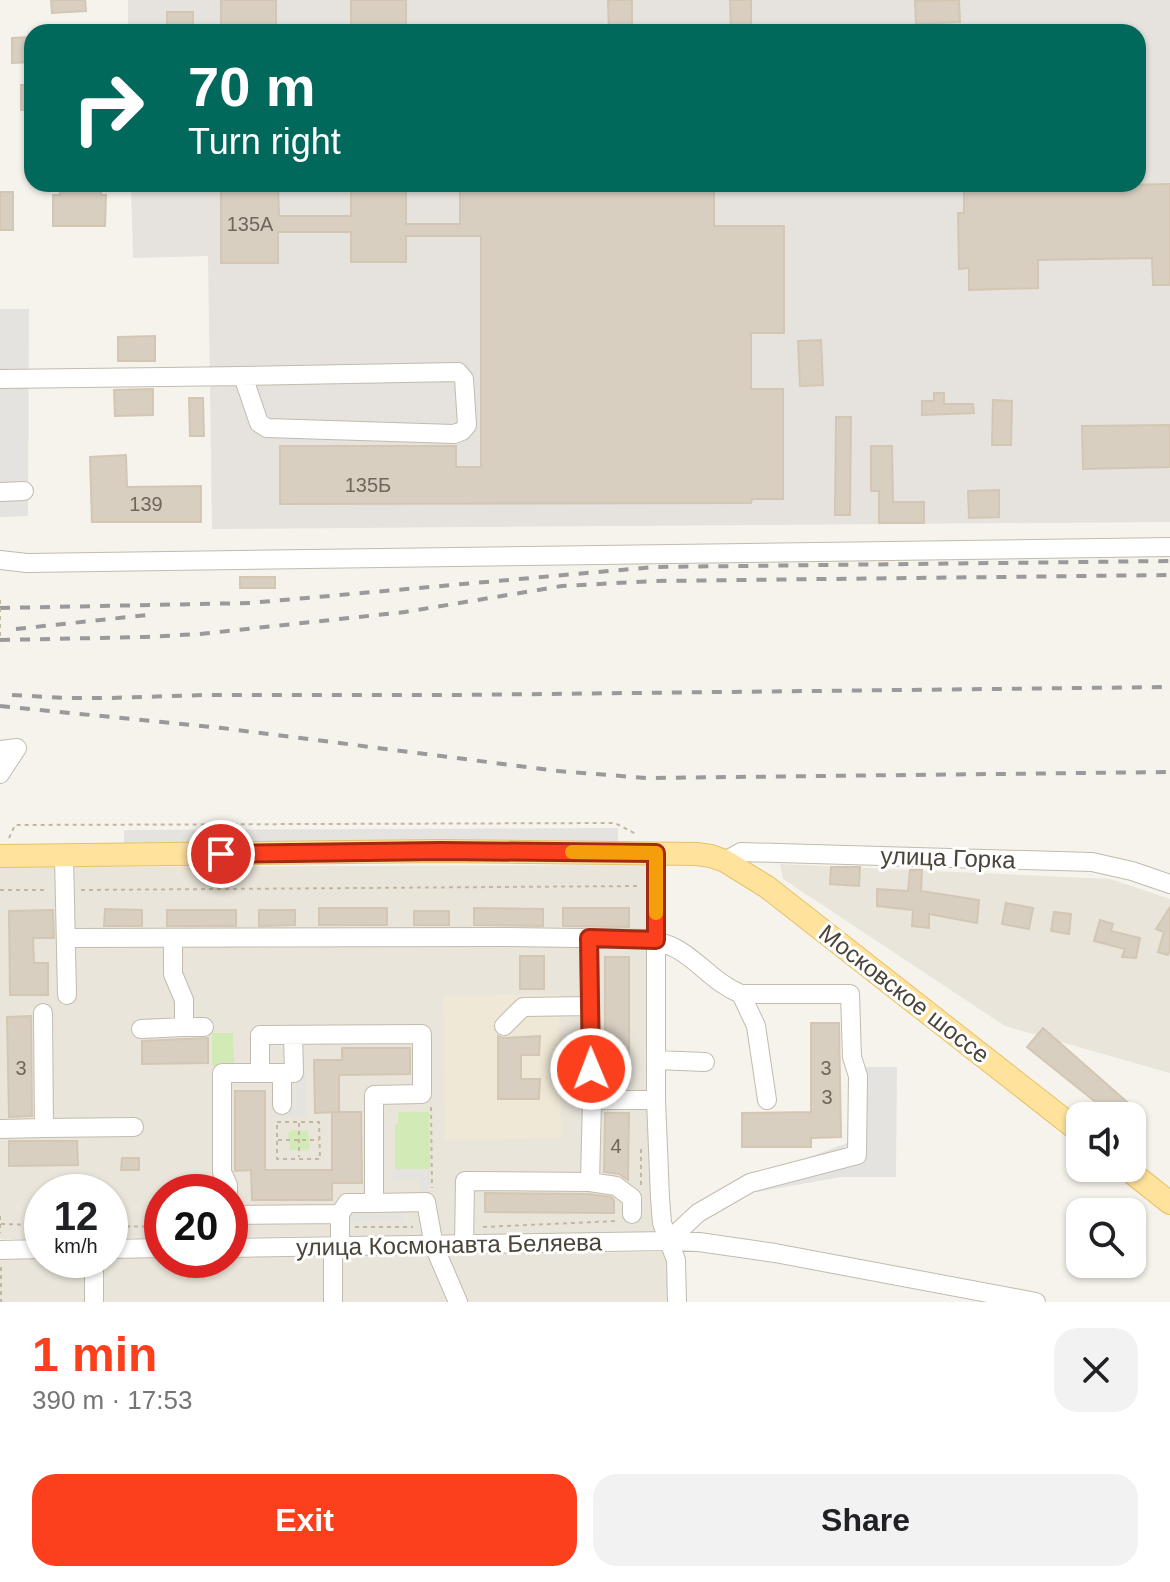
<!DOCTYPE html>
<meta charset="utf-8">
<style>
body{margin:0;font-family:Arial,sans-serif;background:#f2f2f2;color:#202124;height:100vh;display:flex;flex-direction:column;font-size:30px;white-space:nowrap}
*{box-sizing:border-box;margin:0}
p{font-size:26px;color:#757577}
.icon{flex:none;width:44px;height:44px;fill:none;stroke:currentColor;stroke-width:2;stroke-linecap:round;stroke-linejoin:round}
.map{position:relative;height:1302px;overflow:hidden}
.sheet{display:flex;flex-direction:column;background:#fff;flex:1}
.sheet>*{flex:none}
.guide{position:absolute;left:24px;top:24px;width:1122px;height:168px;border-radius:24px;box-shadow:0 2px 6px #0004;background:#00695c;color:#fff;overflow:hidden}
.controls{position:absolute;left:1066px;top:1102px;display:grid;gap:16px}
.controls a{display:grid;place-items:center;width:80px;height:80px;border-radius:16px;background:#fff;box-shadow:0 2px 6px #0004;font-size:40px}
.speed{position:absolute;left:24px;top:1174px;display:flex;gap:16px;font-size:40px;font-weight:700;text-align:center}
.speed>*{display:grid;place-content:center;width:104px;height:104px;border-radius:50%;background:#fff;box-shadow:0 2px 6px #0004;line-height:1}
.speed small{font-size:20px;font-weight:400}
.speed .limit{border:12px solid #d22;background:#fff;color:#111}
.pin{position:absolute;display:grid;place-items:center;width:68px;height:68px;color:#fff;margin:-34px;border:4px solid #fff;border-radius:50%;box-shadow:0 2px 8px #0007}
.me{position:absolute;width:88px;margin:-44px;rotate:359deg;stroke-linejoin:round;filter:drop-shadow(0 0 6px #0008)}
.turn{display:flex;align-items:center;gap:28px;height:168px;padding:0 32px;font-size:36px}
.turn .icon{width:104px;height:104px;stroke-width:2.5}
.turn b{display:block;font-size:56px;line-height:68px}
.round{display:grid;place-items:center;flex:none;width:84px;height:84px;border-radius:24px;background:#f2f2f2}
.summary{display:flex;align-items:center;justify-content:space-between;height:136px;padding:0 32px}
h1{font-size:48px;font-weight:700;line-height:60px;color:#fc3f1d}
.primary-button{display:flex;gap:16px;margin-top:auto;padding:16px 32px}
.primary-button a{flex:1;height:92px;border-radius:24px;background:#fc3f1d;color:#fff;font-size:32px;font-weight:700;line-height:92px;text-align:center}
.primary-button a+a{background:#f2f2f2;color:#202124}
.map>svg:first-child{display:block}
.residential{fill:#eae5da}
.industrial{fill:#e6e2dd}
.education{fill:#efe8d6}
.green{fill:#d2eab5}
.parking{fill:#e5e3e0}
.building{fill:#d8cfc1;stroke:#d3c7b4;stroke-width:2}
.lines{fill:none;stroke-linecap:round;stroke-linejoin:round}
.minor-casing{stroke:#c2bbae;stroke-width:20}
.major-casing{stroke:#e6c16a;stroke-width:24}
.path{stroke:#c4b79f;stroke-width:2;stroke-dasharray:4 4;stroke-linecap:butt}
.minor{stroke:#fff;stroke-width:18}
.major{stroke:#ffe39c;stroke-width:22}
.rail{stroke:#9a9a9a;stroke-width:4;stroke-dasharray:10 10;stroke-linecap:butt}
.path-bridge{stroke:#c4b79f;stroke-width:2;stroke-dasharray:4 4;stroke-linecap:butt}
.route-casing{stroke:#a42913;stroke-width:20}
.route{stroke:#fc3f1d;stroke-width:14}
.slow{stroke:#f59e0b;stroke-width:14}
.labels{text-anchor:middle;stroke-width:6;stroke-linejoin:round;paint-order:stroke}
.number-label{font-size:20px;fill:#6e675b}
.street-label{font-size:24px;fill:#4b4439;stroke:#fff}
</style>
<div class="map">
<svg width="1170" height="1302" viewBox="0 0 1170 1302">
<rect width="100%" height="100%" fill="#f6f3ec"/>
<path class="residential" d="M780,864L1110,879L1170,899V1073L1005,1026L783,879Z
M649,865L658,1234L230,1237V1192H162V1238H110V1192H42V1239H0V867Z
M671,1252V1302H0V1257L42,1256V1260H110V1256H162V1260H230V1255Z"/>
<path class="industrial" d="M128,0H1170V522L212,529L208,256L133,258L131,184H1138V32H128Z"/>
<path class="education" d="M559,994L561,1138L445,1140L443,996Z"/>
<path class="green" d="M212,1033H233L234,1066H212Z
M398,1112H429L430,1169H395V1124H398Z
M292,1130L308,1131L310,1148L308,1150H290L288,1133Z"/>
<path class="parking" d="M0,309H29L28,516L0,517Z
M618,828V841L124,843V830Z
M850,1067H897L896,1177H841L757,1192V1176L850,1142Z
M296,1071H306V1117H274V1107H296Z
M391,1169H430V1198H420L419,1179H391Z
M347,1210H403V1221L347,1222Z"/>
<path class="building" d="M51,0H85L86,11L52,13Z
M221,0H276V32H221Z
M351,0H406V32H351Z
M608,0H632V32H609Z
M730,0H751V32H731Z
M959,0L960,22L916,24L915,1Z
M167,12H193V32H167Z
M32,37V62L12,63V38Z
M21,85H32V110H21Z
M60,184H101V195H106L105,226H53V195H60Z
M221,184H278L279,216H351V184H406V224H460V184H698V187H714V226H784V333H751V389H783V499H752L751,503L280,504V446H456V467H481V236H406V262H351V232H278V263H221Z
M1170,184V285H1153L1152,258L1038,260V288L969,290V268L959,269L958,213H964V188Z
M0,192H13V230H0Z
M155,336V361H118V337Z
M821,340L823,385L800,386L798,341Z
M153,389V415L115,416L114,390Z
M934,393H944V404H973L974,413L922,415V401H934Z
M189,398H203L204,436H190Z
M993,400L1012,401L1011,445H992Z
M836,417H851L850,515H835Z
M1170,425V467L1083,469L1082,426Z
M871,446H892L893,502H924V523H879V491H871Z
M126,455L127,487L201,486V522H92L90,457Z
M999,490V517L969,518L968,491Z
M240,577H275V588H240Z
M831,867H860L859,886L830,884Z
M910,870H922L921,891L979,900L977,923L929,914V928L912,926L913,910L877,906V889L908,891Z
M1006,903L1033,908L1029,929L1002,924Z
M1170,907V949L1168,955L1158,952L1164,932L1156,929Z
M319,908H387V925H319Z
M474,908L543,909V926L474,925Z
M563,908H629V927L563,926Z
M105,909L142,910V926H104Z
M53,910L54,938H33L34,963H48V995H10L9,911Z
M167,910H236V926H167Z
M259,910H295V925L259,926Z
M414,911H449V925H414Z
M1054,912L1071,914L1069,934L1051,931Z
M1100,920L1113,924L1111,931L1140,938L1136,958L1122,957L1125,949L1094,941Z
M520,956H544V989H520Z
M605,957H629V1085H605Z
M31,1016L32,1116L9,1117L7,1017Z
M811,1023H839L841,1137L811,1138V1147H742V1113L811,1112Z
M1043,1028L1143,1116H1113L1027,1047Z
M498,1036L502,1038L540,1036L539,1055H521V1079H540L539,1099H498Z
M208,1038V1063L142,1064V1041Z
M342,1048H410V1074L339,1075V1112L315,1113L314,1060H342Z
M235,1091H265V1170H332V1112H361L362,1183H332V1200H252L251,1170L235,1171Z
M605,1113H629L628,1180L619,1174L604,1172Z
M9,1141H77L78,1165L9,1166Z
M122,1158H139V1170H121Z
M485,1193L589,1194L611,1197L614,1200V1213L485,1212Z"/>
<g class="lines">
<g class="minor-casing">
<path id="minor" d="M0,379C153,378 305,375 458,372L464,379L467,425L462,431L454,434L267,428L259,423L243,376
M0,492L24,491
M0,560L27,563L1170,547
M0,750L17,748L0,774
M656,853V1100L660,1198L662,1223L676,1260L677,1302
M64,856L67,995
M725,861L741,852L1092,862L1132,871L1170,884
M66,938L505,937L645,939C691,944 704,979 741,994H850L852,1057L858,1076L857,1155L750,1183L698,1213L668,1241
M173,938V974L184,1000V1027H204
M589,938L592,1100
M741,994L756,1026L767,1100
M504,1026L523,1007L590,1006
M141,1029L184,1027
M656,1060L705,1062
M260,1073H294L293,1035
M282,1073V1105
M44,1128L134,1127
M0,1129L44,1128L43,1013
M590,1182L616,1186L632,1198V1214
M228,1192V1185L222,1172V1073H260V1035L422,1034V1094L374,1095V1203L426,1202L434,1246L458,1302
M230,1215L340,1214
M464,1245L465,1181L590,1182L592,1100H656
M333,1247V1302
M340,1247V1214L347,1203H374
M230,1248L668,1241L699,1242L775,1253L1036,1302
M110,1249L162,1248
M0,1250L42,1249
M94,1260V1302"/>
</g>
<g class="major-casing">
<path id="major" d="M0,856L441,851L697,854L711,856L725,861L767,887L1080,1132
M1126,1168L1170,1203"/>
</g>
<path class="path" d="M9,838L15,825L615,823L636,834
M0,890H47
M81,890L639,886
M431,1107L432,1188
M277,1122H319L320,1159H277Z
M299,1123V1157
M278,1140H319
M641,1185V1147
M0,1216V1233
M1,1224L42,1225
M110,1226L162,1227
M355,1227H413
M483,1227L617,1221
M1,1267V1302"/>
<use href="#minor" class="minor"/>
<use href="#major" class="major"/>
<path class="rail" d="M0,608L250,603L654,567L1170,561
M16,629L147,615
M0,640L145,637L200,634L405,612L562,586L655,581L1170,575
M12,695L66,698H108L204,695H454L1170,687
M0,706L222,728L558,771L646,778L1170,772"/>
<path class="path-bridge" d="M0,636V597"/>
</g>
<g class="lines">
<g class="route-casing">
<path id="route" d="M221,854L441,851L656,853V940L589,938L591,1069"/>
</g>
<use href="#route" class="route"/>
<path class="slow" d="M572,852L656,853V913"/>
</g>
<g class="labels">
<g class="number-label">
<text x="250" y="231">135А</text>
<text x="368" y="492">135Б</text>
<text x="146" y="511">139</text>
<text x="21" y="1075">3</text>
<text x="826" y="1075">3</text>
<text x="827" y="1104">3</text>
<text x="616" y="1153">4</text>
</g>
<g class="street-label">
<text transform="translate(948 858) rotate(2)" y="8">улица Горка</text>
<text transform="translate(904 994) rotate(38)" y="8">Московское шоссе</text>
<text transform="translate(449 1245) rotate(-1)" y="8">улица Космонавта Беляева</text>
</g>
</g>
</svg>
<div class="controls">
<a><svg class="icon" aria-label="sound" viewBox="0 0 24 24"><path d="M4 9h4l5-4v14l-5-4H4zM17 9q2 3 0 6"/></svg></a>
<a><svg class="icon" aria-label="search" viewBox="0 0 24 24"><circle cx="10" cy="10" r="6"/><path d="M15 15l6 6"/></svg></a>
</div>
<div class="speed"><div>12<small>km/h</small></div><div class="limit">20</div></div>
<div class="pin" style="left:221px;top:854px;background:#d93025"><svg class="icon" aria-label="arrive" viewBox="0 0 24 24"><path d="M6 21V4h12l-3 4 3 4H6"/></svg></div>
<svg class="me" style="left:591px;top:1069px" viewBox="-20 -20 40 40"><circle r="17" fill="#fc3f1d" stroke="#fff" stroke-width="3"/><path d="M0-11L8 9 0 5-8 9z" fill="#fff"/></svg>
<div class="guide">
<div class="turn"><svg class="icon" aria-label="right" viewBox="0 0 24 24"><path d="M7 20v-9h11M14 6l5 5-5 5"/></svg><div><b>70 m</b>Turn right</div></div>
</div>
</div>
<section class="sheet">
<div class="summary"><div><h1>1 min</h1><p>390 m · 17:53</p></div><a class="round"><svg class="icon" aria-label="close" viewBox="0 0 24 24"><path d="M6 6l12 12M18 6L6 18"/></svg></a></div>
<div class="primary-button"><a>Exit</a><a>Share</a></div>
</section>
